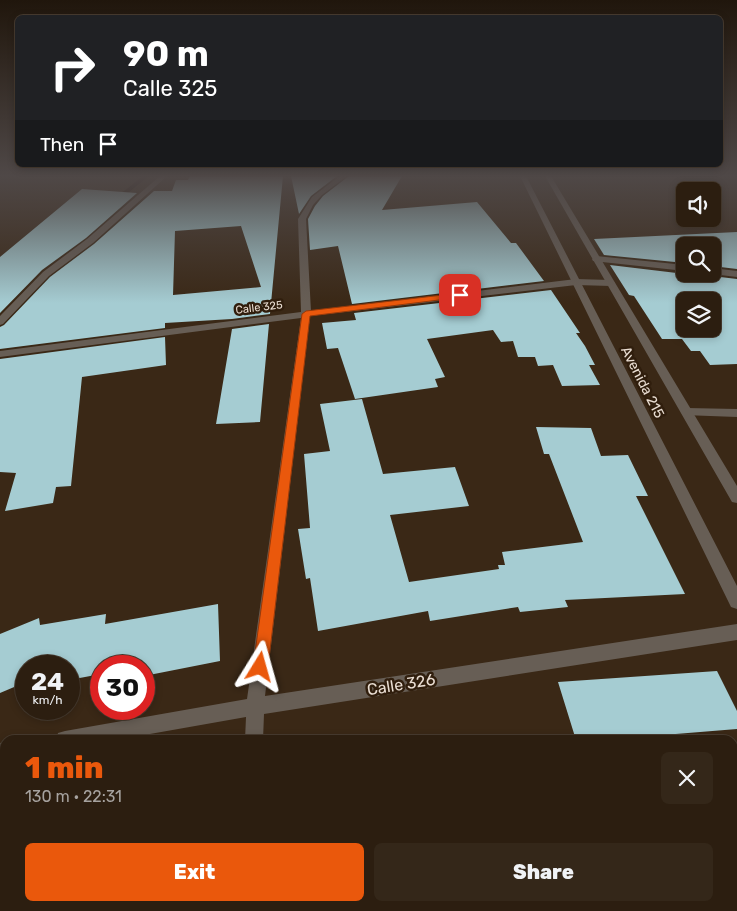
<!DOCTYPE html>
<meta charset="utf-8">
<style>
body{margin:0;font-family:Rubik,sans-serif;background:#342719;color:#f1f3f6;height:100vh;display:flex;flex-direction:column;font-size:19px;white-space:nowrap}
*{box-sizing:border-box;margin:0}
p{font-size:16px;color:#a6a29f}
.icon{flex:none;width:28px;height:28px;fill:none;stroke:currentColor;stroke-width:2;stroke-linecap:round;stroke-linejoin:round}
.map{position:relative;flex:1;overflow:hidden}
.details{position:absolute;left:0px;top:735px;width:738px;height:176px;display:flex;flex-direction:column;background:#2c1e10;border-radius:15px 15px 0 0;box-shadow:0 2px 8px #0003,0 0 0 1px #483c30}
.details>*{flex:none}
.banner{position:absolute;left:15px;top:15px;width:708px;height:152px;border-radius:8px;box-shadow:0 2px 8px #0003,0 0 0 1px #483c30;background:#202124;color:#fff;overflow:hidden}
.buttons{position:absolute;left:676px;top:182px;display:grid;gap:10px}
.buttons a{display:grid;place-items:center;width:45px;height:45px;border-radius:8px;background:#2c1e10;box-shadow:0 2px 8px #0003,0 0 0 1px #483c30;font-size:25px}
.speed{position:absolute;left:15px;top:655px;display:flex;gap:10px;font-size:25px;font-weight:700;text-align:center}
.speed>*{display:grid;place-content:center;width:65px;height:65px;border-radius:50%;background:#2c1e10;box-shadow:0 2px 8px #0003,0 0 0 1px #483c30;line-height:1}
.speed small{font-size:12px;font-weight:400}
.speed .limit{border:8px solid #d22;background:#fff;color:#111}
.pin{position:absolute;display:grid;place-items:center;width:42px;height:42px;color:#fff;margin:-21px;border-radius:10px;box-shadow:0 2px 8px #0006}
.me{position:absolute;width:55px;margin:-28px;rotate:8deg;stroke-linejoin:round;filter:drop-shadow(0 0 4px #0008)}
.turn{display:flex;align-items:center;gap:18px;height:105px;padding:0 25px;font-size:22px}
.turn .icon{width:65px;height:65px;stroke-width:2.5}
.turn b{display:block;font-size:35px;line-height:42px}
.then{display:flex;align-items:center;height:48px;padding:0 25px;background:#0003;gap:10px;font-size:19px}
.round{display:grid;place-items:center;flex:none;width:52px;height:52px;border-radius:8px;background:#342719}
.overview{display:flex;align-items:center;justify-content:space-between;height:85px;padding:0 25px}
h1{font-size:30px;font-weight:800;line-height:38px;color:#ea580c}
.primary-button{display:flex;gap:10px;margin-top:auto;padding:10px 25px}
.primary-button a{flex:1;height:58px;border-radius:8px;background:#ea580c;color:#fff;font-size:20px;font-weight:800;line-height:58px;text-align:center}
.primary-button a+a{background:#342719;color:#f1f3f6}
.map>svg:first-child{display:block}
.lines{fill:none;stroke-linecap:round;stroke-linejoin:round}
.stream{fill:#1d0b00;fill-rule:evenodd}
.building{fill:#a5ccd2;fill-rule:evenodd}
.service{fill:#675e55;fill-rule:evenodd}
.minor{fill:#675e55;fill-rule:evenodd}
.tertiary{fill:#675e55;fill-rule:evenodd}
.route{fill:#ea580c;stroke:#983908}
.labels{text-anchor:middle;stroke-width:5;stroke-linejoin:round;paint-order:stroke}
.far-street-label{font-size:11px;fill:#eaded3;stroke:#301e0d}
.street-label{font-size:14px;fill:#eaded3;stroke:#301e0d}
.near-street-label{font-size:16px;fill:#eaded3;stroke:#301e0d}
</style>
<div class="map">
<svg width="737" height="911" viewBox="0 0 737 911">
<rect width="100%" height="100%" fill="#3a2816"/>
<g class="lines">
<path class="stream" d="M143,176H149L118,201H114V199Z
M17,906H35L36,911H18Z"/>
</g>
<path class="building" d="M190,176H283L270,314L232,319L165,323V328L0,349V327L4,325L50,277L94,244L154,191H172L176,180H188ZM241,226L261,287L173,295L175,231Z
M291,176H337L311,196L299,214Z
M349,176H402L382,210L477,202L511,243H516L544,281L352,304L338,246L310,250L308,219L315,206L323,196Z
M82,189L137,193L86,238L42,270L0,313V257Z
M737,232V269L712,266V246H685V263L604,255L594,239Z
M610,265L685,274H710L712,276L737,279V364L710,365L700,351H691L682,339H662L634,296L629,295ZM685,301H712V329H685Z
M551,290L580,333H576L585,346L595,365H589L600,385L562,386L553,365L538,366L535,357H518L513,341L501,342L493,330L427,339L445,377L435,379L438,387L355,399L338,348L327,349L322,323L356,320L354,313Z
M269,324L260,422L216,424L232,329Z
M165,337L166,365L82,377L71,486L56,487L53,503L5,511L16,473L0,472V359Z
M362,399L383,474L455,467L469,506L390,515L409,582L499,569L498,565H505L502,552L583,542L549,454H544L536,427L591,428L601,456L628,455L648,496H636L685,594L565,600L568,607L520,612L518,607L430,621L428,611L318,631L310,578L306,579L298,529L310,528L304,454L330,451L320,404Z
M218,604L220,661L144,676V666H101V674L69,680V664L62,666H26V682L0,693V634L39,618L40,625L106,614L105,624Z
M717,671L737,711V729L602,740H576L558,682Z"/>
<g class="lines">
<path class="service" d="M160,176H167L93,243L49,276L3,324L0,325V316L43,272L87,239Z"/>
<path class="minor" d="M340,176H347L322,195L313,205L306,219L311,311L576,279L611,280L615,283L611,286L576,285L310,316L265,696L737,624V640L264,714L263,740H245L246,717L116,740H56L58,733L65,731L247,699L301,318L0,357V351L301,312L298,219L312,197Z
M596,256L685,265V271L593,261L592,259Z
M712,268L737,271V277L712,274Z
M687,408L737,409V417L683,415L681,412L683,409Z
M5,742V760L0,761V743Z
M235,906H257V911H235Z"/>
<path class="tertiary" d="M520,176H526L737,586V609L731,607Z
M545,176H551L737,486V503L732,502Z"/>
</g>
<linearGradient id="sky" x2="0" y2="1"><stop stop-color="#20160c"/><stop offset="0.58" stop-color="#4f4847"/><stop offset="1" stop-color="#4f4847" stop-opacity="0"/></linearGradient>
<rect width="737" height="303" fill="url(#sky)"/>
<path class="route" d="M460,293L463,294V297L310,316L268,667L266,673L260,675L255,673L253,667L302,314L306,311Z"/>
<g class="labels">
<g class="far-street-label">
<text transform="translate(259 307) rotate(-7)" y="4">Calle 325</text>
</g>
<g class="street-label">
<text transform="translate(643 382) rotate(63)" y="5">Avenida 215</text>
</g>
<g class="near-street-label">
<text transform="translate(401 684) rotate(-9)" y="6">Calle 326</text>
</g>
</g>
</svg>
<div class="buttons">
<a><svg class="icon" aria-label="sound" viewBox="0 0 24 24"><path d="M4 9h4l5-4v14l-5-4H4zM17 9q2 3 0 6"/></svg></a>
<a><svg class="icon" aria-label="search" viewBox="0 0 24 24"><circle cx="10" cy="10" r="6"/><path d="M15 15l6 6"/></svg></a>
<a><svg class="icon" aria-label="layers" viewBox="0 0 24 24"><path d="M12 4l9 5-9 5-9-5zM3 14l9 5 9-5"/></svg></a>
</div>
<div class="speed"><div>24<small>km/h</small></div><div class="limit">30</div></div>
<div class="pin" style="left:460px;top:295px;background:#d93025"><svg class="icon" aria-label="arrive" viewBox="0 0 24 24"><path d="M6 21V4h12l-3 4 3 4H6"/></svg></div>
<svg class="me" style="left:260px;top:667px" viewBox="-20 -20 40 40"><path d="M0-17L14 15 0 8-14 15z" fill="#ea580c" stroke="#fff" stroke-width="4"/></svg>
<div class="banner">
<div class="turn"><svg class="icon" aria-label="right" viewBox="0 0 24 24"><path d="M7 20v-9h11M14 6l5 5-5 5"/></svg><div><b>90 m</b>Calle 325</div></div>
<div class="then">Then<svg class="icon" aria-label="arrive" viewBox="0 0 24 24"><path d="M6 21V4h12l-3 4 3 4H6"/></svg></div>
</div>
<section class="details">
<div class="overview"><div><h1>1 min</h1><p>130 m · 22:31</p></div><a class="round"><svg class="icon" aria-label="close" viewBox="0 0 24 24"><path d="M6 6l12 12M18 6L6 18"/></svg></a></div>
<div class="primary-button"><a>Exit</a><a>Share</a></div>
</section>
</div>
